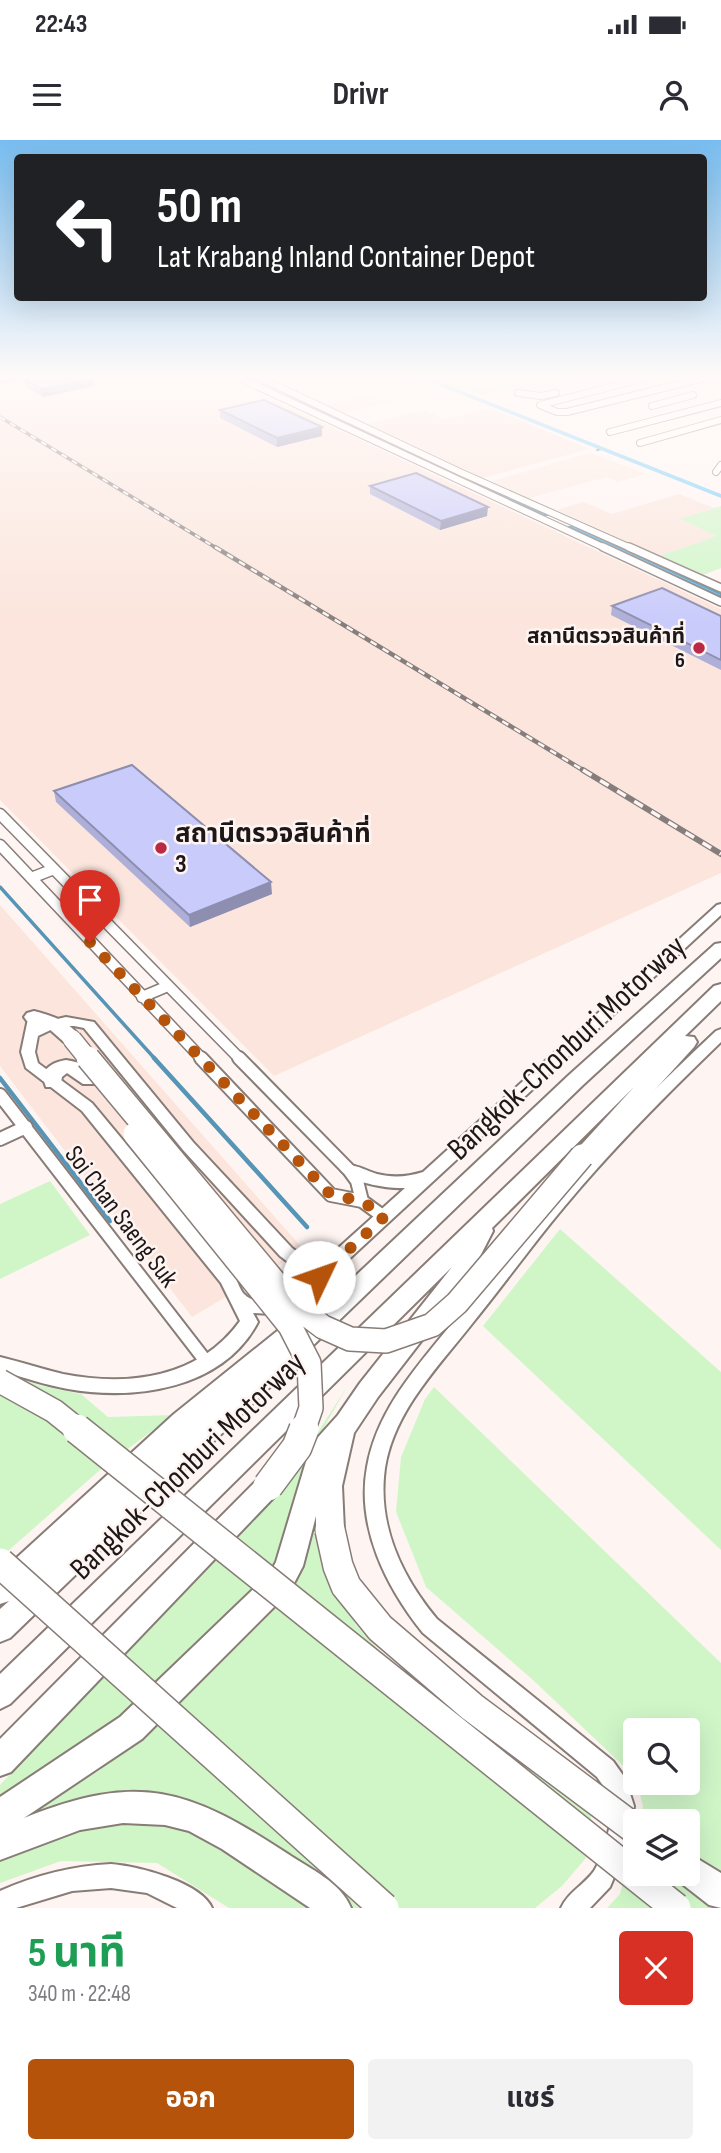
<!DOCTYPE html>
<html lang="th">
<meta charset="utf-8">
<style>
body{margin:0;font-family:"Sofia Sans Condensed","Noto Sans Thai",sans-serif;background:#f2f2f3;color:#2b2b33;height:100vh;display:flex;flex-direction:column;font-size:26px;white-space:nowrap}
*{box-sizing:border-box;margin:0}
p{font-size:23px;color:#7c7c81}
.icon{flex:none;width:38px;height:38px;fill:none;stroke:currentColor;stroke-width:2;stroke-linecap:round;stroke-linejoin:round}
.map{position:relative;height:1768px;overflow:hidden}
.side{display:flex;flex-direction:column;background:#fff;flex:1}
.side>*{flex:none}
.hud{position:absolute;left:14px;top:14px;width:693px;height:147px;border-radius:7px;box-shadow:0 7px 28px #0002;background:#202124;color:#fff;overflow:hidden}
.buttons{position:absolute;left:623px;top:1578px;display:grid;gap:14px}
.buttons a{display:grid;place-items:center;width:77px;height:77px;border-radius:7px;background:#fff;box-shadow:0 7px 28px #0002;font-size:35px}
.pin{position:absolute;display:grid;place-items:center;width:60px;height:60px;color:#fff;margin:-72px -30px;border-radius:50% 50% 50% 0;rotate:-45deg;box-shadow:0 0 7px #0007}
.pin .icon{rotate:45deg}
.me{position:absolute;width:77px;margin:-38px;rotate:48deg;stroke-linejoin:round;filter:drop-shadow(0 0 5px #0008)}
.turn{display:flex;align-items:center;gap:24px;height:147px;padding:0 28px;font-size:32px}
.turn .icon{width:91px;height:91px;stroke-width:2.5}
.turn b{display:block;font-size:49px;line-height:60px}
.round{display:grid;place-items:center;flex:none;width:74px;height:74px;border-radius:7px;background:#f2f2f3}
.head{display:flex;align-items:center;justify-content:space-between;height:119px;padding:0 28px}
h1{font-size:42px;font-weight:700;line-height:52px;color:#1e9e55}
.primary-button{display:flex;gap:14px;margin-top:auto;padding:14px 28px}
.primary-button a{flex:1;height:80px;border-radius:7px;background:#b45309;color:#fff;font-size:28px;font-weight:700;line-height:80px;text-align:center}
.primary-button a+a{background:#f2f2f3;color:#2b2b33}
.status{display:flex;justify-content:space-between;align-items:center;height:49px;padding:0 35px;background:#fff;direction:ltr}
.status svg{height:19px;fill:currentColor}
header{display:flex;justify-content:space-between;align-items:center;height:91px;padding:0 28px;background:#fff;font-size:32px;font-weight:700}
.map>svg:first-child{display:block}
.built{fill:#fbe5dc}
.education{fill:#fce9e0}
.green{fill:#d0f6c8}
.water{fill:#70cbfb;stroke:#5795b7;stroke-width:2}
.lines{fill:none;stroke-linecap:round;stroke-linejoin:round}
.stream-far2{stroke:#5795b7;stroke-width:2}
.stream-far1{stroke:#5795b7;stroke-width:3.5}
.stream{stroke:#5795b7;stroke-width:4.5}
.canal{fill:#70cbfb;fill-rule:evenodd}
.street-far3-casing{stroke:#887c77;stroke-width:8}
.street-far2-casing{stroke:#887c77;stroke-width:10}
.street-far1-casing{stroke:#887c77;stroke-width:13}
.street-casing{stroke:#887c77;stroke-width:16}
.secondary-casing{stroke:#887c77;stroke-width:4}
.highway-casing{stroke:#887c77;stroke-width:4}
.street-far3{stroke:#fff;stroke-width:6}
.street-far2{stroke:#fff;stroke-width:7}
.street-far1{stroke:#fff;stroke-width:10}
.street{stroke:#fff;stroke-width:12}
.secondary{fill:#fff;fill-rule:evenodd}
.highway{fill:#fff;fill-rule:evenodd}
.rail-far2-casing{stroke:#857e7d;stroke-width:3.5}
.rail-far1-casing{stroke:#857e7d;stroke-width:4.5}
.rail-casing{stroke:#857e7d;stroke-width:6}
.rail-far2{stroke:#fef5f2;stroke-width:2;stroke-dasharray:6;stroke-linecap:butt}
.rail-far1{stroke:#fef5f2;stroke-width:2.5;stroke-dasharray:7;stroke-linecap:butt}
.rail{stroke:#fef5f2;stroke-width:3.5;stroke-dasharray:10;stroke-linecap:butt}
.highway-bridge-far2-casing{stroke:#887c77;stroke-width:21;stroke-linecap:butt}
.highway-bridge-far1-casing{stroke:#887c77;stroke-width:26;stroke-linecap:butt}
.highway-bridge-casing{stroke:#887c77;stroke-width:32;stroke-linecap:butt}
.highway-bridge-far2{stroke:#fff;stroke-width:18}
.highway-bridge-far1{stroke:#fff;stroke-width:23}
.highway-bridge{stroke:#fff;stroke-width:29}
.wall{fill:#adafd8}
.shaded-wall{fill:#8d8eb0}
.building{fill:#c9cbfb;stroke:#8d8eb0;stroke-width:2}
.route{stroke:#b45309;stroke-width:12;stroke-dasharray:0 21.6}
.poi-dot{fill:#ba2946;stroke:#fef5f2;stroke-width:2.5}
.labels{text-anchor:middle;stroke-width:5;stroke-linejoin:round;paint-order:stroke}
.far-poi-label{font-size:21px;font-weight:bold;fill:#1d1817;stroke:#fef5f2;text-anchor:end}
.poi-label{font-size:26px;font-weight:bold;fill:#1d1817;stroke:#fef5f2;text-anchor:start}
.street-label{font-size:26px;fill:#1d1817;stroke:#fef5f2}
.near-street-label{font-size:32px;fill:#1d1817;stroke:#fef5f2}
</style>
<div class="status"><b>22:43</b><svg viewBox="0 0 49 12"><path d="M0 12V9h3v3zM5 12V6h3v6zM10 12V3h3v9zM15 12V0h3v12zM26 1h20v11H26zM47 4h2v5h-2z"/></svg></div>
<header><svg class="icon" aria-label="menu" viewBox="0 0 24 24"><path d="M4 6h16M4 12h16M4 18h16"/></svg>Drivr<svg class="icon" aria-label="person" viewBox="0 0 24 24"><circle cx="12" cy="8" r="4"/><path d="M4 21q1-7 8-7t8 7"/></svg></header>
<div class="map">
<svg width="721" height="1768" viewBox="0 0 721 1768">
<rect width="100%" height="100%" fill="#fef5f2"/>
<path class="built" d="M20,235H221L721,469V733L274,936L0,660V239Z
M261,235L343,237L410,236L314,258Z
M423,242L443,250L345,273L325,265Z
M491,268L589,309L482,338L368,284L424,270L445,279Z
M679,354L714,368L680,380L718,396L659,416L557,370L584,362L612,374Z
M0,765L304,1110L192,1177L0,926Z"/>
<path class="education" d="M590,313L646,334L618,342L607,337L529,358L492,341Z"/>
<path class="green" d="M431,235H580L484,255L451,244L458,242L444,236Z
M666,235L704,237L644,252L626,245Z
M721,366V428L703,435L659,416L717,396L679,379Z
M50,1041L90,1095L0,1139V1064Z
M560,1089L721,1232V1410L483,1186Z
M0,1232L42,1246L81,1254L108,1277L173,1275L100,1330L0,1418Z
M348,1245L317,1300L295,1356L284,1402L274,1425L236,1473L124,1583L0,1666V1645L136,1498L279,1353Z
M434,1247L721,1523V1768H607L620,1754L635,1696V1734H688V1682H639L643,1666L637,1643H688V1591H635V1637L533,1540L426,1447L396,1372L401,1317L425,1259Z
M313,1379L329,1436L356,1485L388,1520L591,1673V1712L562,1746L535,1768H229L157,1723L61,1721L0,1743V1690L99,1631L191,1547L300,1435Z"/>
<path class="water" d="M287,254L290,255L550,375H544L284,256Z
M573,386L721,454V457L569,387Z"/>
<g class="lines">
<path class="stream-far2" d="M597,310L602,309"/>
<path class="stream-far1" d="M0,747L156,920"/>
<path class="stream" d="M154,918L307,1087
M0,938L110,1081"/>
<path class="canal" d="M413,235H422L721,354V358Z"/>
<g class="street-far3-casing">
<path id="street-far3" d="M233,235L607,409
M254,235L462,333L633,409
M657,235L540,265L557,272H567L716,235
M0,239L21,235
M518,253L541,256L556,253
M652,266L693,255
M610,292L721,263
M640,303L721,280
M716,332L721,325"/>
</g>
<g class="street-far2-casing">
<path id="street-far2" d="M603,407L721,462
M629,407L721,448"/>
</g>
<g class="street-far1-casing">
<path id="street-far1" d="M0,674L241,920
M0,705L203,920
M31,738L54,729
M142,857L168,846"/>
</g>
<g class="street-casing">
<path id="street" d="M201,918L331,1055L362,1061
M239,918L349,1030L357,1041L362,1061L384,1077
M0,955L208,1224
M0,999L26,987"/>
</g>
<g class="secondary-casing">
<path id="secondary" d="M721,764V775L308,1157L271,1174L253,1173L258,1182C223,1249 135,1261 68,1249C45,1245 23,1237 0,1231V1217C21,1222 42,1229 63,1234C129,1247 199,1238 240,1181L221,1143L82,971L26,928L21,912L29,874H39L40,883L66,877L94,882L193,1002L292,1108L313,1124L325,1120L405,1048C389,1049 351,1043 341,1030L343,1026C355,1023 366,1031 377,1034C393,1038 407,1037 423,1032L717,765ZM59,886H74L84,888L183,1010L280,1116L308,1137C293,1150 263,1173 244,1154C240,1150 237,1140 234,1134L92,963L38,923L35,912L38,896Z
M721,889V902C666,955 612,1009 564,1067C533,1104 505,1143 475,1180C440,1225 394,1270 385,1328C377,1385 402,1437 437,1479L613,1621L625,1638L634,1666L630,1699L610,1747L590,1768H561C568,1752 584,1745 594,1731C603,1717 612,1683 612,1667C611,1655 603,1646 597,1637L423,1493C386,1447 356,1387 367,1327C378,1263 428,1215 466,1166C495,1130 523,1093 553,1058C604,999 659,944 716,891Z
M111,1724C137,1726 201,1742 212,1768H177L147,1753L111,1748L72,1751L16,1768H0V1751C36,1735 72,1726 111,1724Z"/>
</g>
<g class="highway-casing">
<path id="highway" d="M721,803V818L583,945L10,1498L0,1502V1469L9,1461L0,1464V1433L174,1274L281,1188L290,1185L299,1189L569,935L715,804Z
M721,844V861L685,896L694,897L697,902L694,907L590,1021L582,1024L574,1021L571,1016L634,947L492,1088L493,1091L467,1142L378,1257L354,1293L342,1346L344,1390L340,1399L330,1402L320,1399L316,1390V1376L303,1426L290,1451L142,1599L24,1678C138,1632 188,1648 288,1714C310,1729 341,1742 351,1768H310L222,1709L189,1691L165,1685L123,1683L80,1690L0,1720V1657L120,1577L270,1433L276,1422L311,1305L338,1275L360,1243L452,1127L10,1564L0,1569V1534L714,846Z
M34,871C54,876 70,882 82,899L79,903H65L47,887L27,881L24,877L27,873Z
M66,920C80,922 93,927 100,939L97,944H83L67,933L62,937L60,947H46L42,935C48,925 55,922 66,920Z
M268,1334L277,1338L281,1346L277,1354L11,1632L0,1636V1599L259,1338Z
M688,1713L721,1733V1768L709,1765L677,1740L674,1734H688Z"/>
</g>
<use href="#street-far3" class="street-far3"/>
<use href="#street-far2" class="street-far2"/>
<use href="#street-far1" class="street-far1"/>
<use href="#street" class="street"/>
<use href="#secondary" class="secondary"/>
<use href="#highway" class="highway"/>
<g class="rail-far2-casing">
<path id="rail-far2" d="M0,277L218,409"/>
</g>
<g class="rail-far1-casing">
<path id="rail-far1" d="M215,407L586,632"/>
</g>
<g class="rail-casing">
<path id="rail" d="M583,630L721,714"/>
</g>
<use href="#rail-far2" class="rail-far2"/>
<use href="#rail-far1" class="rail-far1"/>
<use href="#rail" class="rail"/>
<g class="highway-bridge-far2-casing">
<path id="highway-bridge-far2" d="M72,899L89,920"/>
</g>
<g class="highway-bridge-far1-casing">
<path id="highway-bridge-far1" d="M88,918L294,1165L323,1187L350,1199L386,1201L432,1185L457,1163L582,1016
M135,994L290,1186L309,1223L311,1268L303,1291
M0,1241L54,1271L79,1291"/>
</g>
<g class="highway-bridge-casing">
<path id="highway-bridge" d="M77,1289L676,1768
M268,1346L297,1307L304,1289
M330,1390L338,1426L346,1446L380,1488L472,1567L635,1689
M0,1423L384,1768"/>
</g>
<use href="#highway-bridge-far2" class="highway-bridge-far2"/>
<use href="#highway-bridge-far1" class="highway-bridge-far1"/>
<use href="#highway-bridge" class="highway-bridge"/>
</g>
<path class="wall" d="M25,240L95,246L43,257L26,247Z
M220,270L322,287V296L277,307L220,278Z
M370,346L487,376L440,390L370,354Z
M612,466L721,476V530L611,475Z
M54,651L272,754L190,787L56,662Z"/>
<path class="shaded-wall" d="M94,239L95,246L43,257L42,249Z
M322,287V296L277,307V298Z
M488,367L487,376L440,390L441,381Z
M271,742L272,754L190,787L189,775Z"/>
<path class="building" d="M48,235H88L94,239L42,249L25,240Z
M264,260L322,287L277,298L220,270Z
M416,333L488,367L441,381L370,346Z
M662,448L721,476V520L612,466Z
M132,625L271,742L189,775L54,651Z"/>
<linearGradient id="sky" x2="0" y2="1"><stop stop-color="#78bdf0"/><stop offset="0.49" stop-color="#fffaf9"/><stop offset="1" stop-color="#fffaf9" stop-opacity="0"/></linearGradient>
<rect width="721" height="483" fill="url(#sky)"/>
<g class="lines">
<path class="route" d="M90,802L331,1055L362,1061L384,1077L319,1137"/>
</g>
<g class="poi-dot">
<circle cx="699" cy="508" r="7"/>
<circle cx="161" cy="708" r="7"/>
</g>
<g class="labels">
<g class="far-poi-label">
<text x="685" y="503">สถานีตรวจสินค้าที่<tspan x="685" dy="24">6</tspan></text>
</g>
<g class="poi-label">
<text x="175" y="702">สถานีตรวจสินค้าที่<tspan x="175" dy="30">3</tspan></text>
</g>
<g class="street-label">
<text transform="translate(122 1076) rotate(53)" y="9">Soi Chan Saeng Suk</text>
</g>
<g class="near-street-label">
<text transform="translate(566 907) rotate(-43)" y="11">Bangkok-Chonburi Motorway</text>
<text transform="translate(187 1325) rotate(-44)" y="11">Bangkok-Chonburi Motorway</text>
</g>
</g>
</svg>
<div class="buttons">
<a><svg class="icon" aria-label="search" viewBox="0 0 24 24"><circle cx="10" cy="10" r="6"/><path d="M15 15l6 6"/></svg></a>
<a><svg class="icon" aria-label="layers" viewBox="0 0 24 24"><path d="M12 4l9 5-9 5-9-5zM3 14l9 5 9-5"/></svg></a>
</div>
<div class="pin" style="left:90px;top:802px;background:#d93025"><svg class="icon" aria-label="arrive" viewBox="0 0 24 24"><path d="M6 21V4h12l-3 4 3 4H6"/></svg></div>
<svg class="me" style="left:319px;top:1137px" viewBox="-20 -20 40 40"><circle r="19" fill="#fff"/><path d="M0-13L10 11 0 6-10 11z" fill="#b45309"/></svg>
<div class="hud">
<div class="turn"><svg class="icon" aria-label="left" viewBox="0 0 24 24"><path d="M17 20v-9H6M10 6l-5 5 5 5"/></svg><div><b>50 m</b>Lat Krabang Inland Container Depot</div></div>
</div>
</div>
<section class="side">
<div class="head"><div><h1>5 นาที</h1><p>340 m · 22:48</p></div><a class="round" style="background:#d93025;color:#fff"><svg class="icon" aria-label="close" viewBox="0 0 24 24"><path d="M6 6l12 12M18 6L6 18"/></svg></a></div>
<div class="primary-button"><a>ออก</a><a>แชร์</a></div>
</section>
